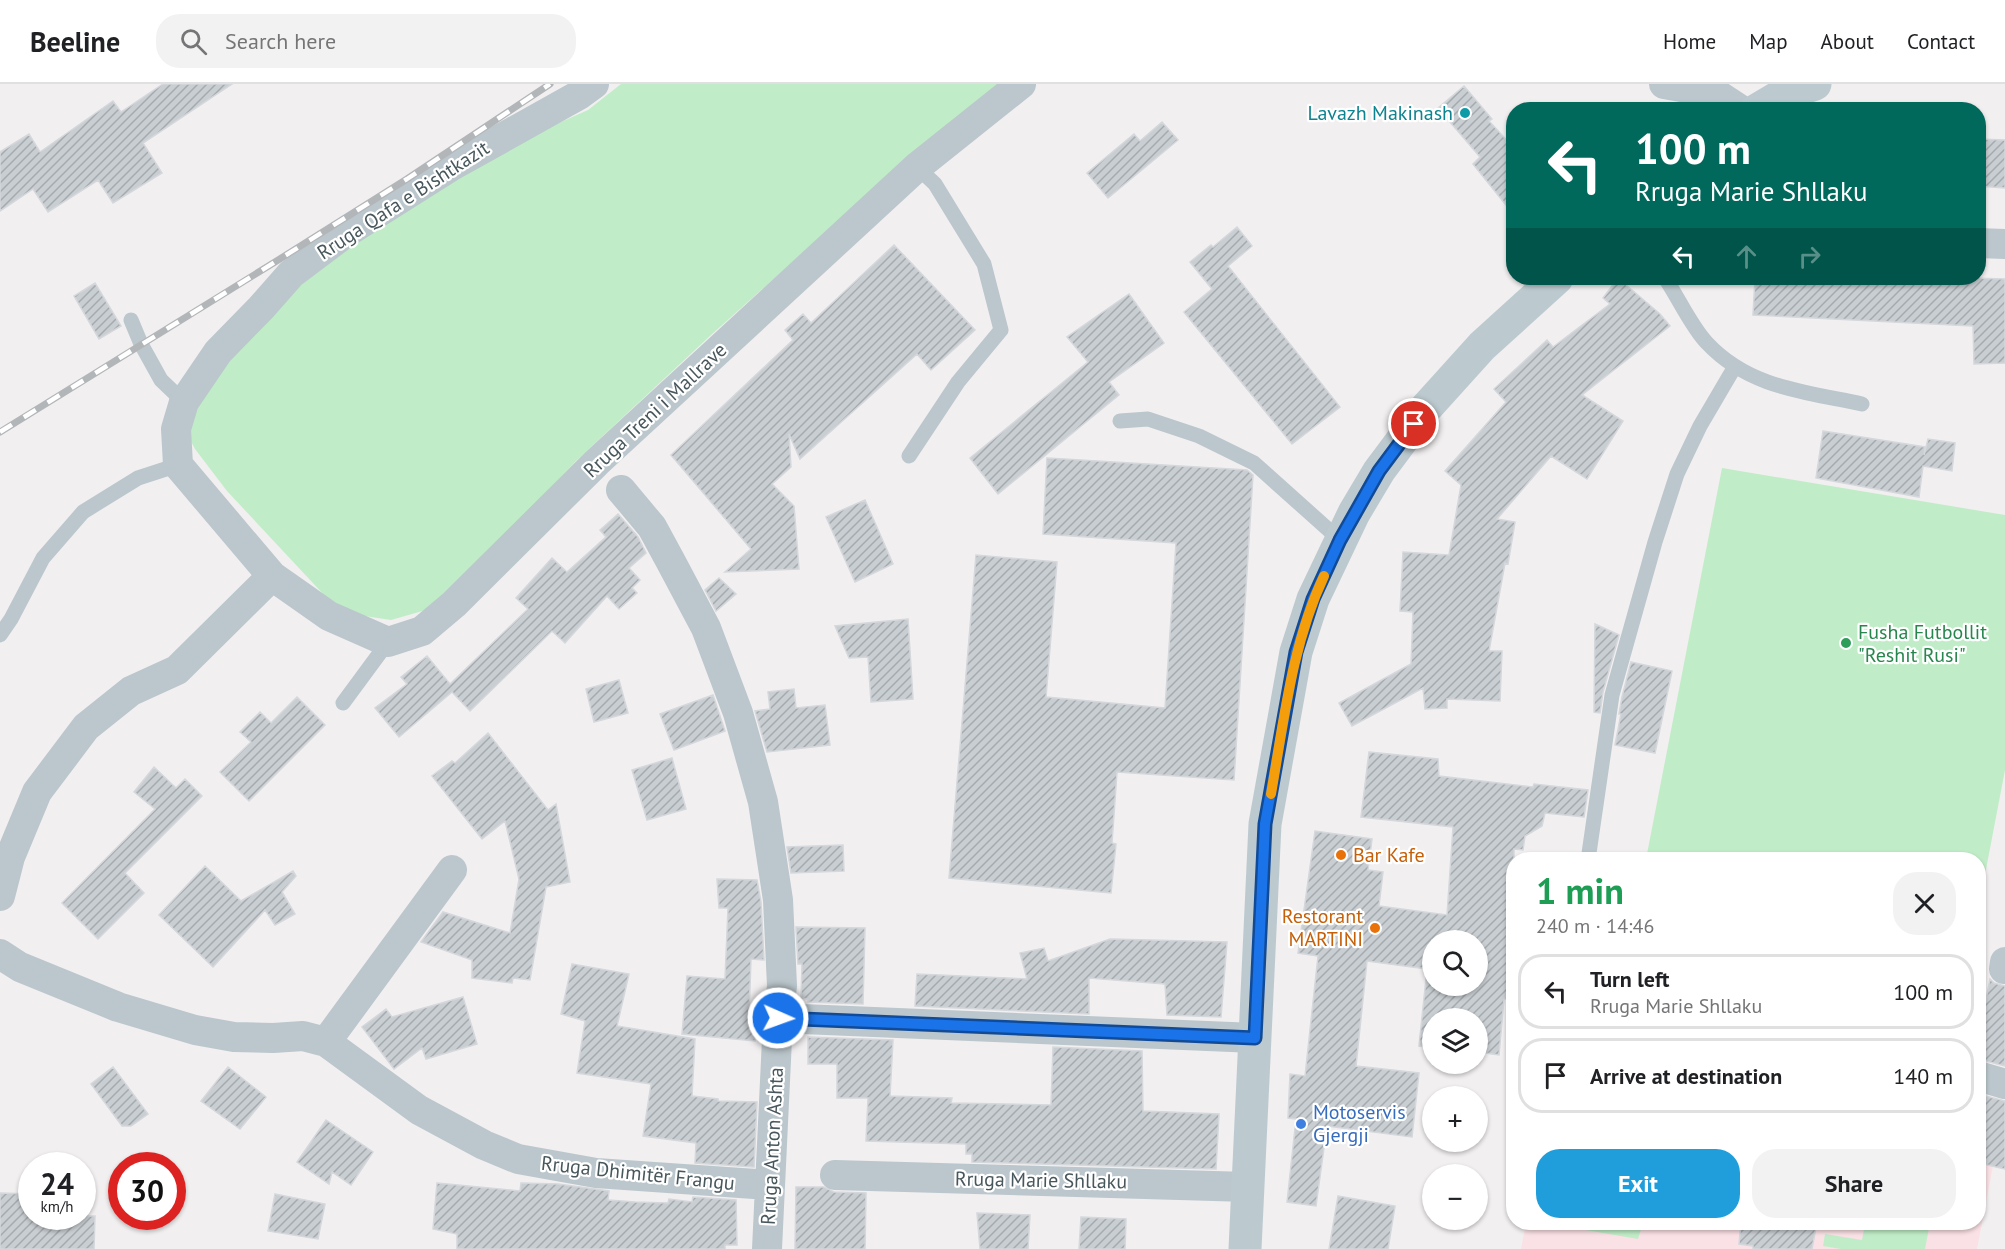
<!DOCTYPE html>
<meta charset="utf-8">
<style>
body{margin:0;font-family:"PT Sans",sans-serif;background:#f2f2f2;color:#202124;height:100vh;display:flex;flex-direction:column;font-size:22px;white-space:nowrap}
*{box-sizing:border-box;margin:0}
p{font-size:20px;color:#757577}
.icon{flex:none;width:33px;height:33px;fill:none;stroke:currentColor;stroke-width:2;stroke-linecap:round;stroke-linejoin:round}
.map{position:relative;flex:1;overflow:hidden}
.side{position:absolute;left:1506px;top:768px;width:480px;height:378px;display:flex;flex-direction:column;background:#fff;border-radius:24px;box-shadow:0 2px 4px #0004}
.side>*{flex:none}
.banner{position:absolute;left:1506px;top:18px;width:480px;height:183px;border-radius:24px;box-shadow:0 2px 4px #0004;background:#00695c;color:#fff;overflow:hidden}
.tools{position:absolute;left:1422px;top:846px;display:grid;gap:12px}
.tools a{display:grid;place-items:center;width:66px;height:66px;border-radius:50%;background:#fff;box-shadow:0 2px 4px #0004;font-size:30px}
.speed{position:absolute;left:18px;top:1068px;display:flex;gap:12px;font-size:30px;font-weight:700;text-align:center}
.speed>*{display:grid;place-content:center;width:78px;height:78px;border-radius:50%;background:#fff;box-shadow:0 2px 4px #0004;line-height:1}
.speed small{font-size:15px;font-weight:400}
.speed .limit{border:9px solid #d22;background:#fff;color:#111}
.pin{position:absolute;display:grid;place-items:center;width:51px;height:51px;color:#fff;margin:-26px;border:3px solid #fff;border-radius:50%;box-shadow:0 2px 6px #0007}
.me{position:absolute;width:66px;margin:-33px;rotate:92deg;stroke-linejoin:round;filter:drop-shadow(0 0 4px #0008)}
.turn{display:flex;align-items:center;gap:21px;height:126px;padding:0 30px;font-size:27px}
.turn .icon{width:78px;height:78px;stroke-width:2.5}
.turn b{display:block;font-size:42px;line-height:51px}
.lanes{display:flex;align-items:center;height:57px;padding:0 30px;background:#0003;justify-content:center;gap:30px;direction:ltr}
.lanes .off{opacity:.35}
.round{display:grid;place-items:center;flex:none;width:63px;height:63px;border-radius:24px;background:#f2f2f2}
.headline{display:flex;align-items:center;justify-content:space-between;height:102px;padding:0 30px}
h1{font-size:36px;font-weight:800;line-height:45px;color:#1e9e55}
.button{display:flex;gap:12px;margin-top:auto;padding:12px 30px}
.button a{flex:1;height:69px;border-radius:24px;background:#209edb;color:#fff;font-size:24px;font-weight:800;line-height:69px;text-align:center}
.button a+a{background:#f2f2f2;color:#202124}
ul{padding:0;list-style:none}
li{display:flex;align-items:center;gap:18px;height:75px;margin:0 12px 9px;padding:0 18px;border:3px solid #e0e0e0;border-radius:24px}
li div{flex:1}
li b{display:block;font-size:22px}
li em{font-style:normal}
header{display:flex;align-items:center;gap:36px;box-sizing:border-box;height:84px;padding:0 30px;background:#fff;border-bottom:2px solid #e0e0e0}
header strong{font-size:28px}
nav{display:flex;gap:33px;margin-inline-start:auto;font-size:21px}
.search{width:420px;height:54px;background:#f2f2f2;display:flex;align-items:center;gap:15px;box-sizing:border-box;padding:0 21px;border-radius:24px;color:#757577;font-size:22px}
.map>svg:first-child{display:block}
.medical{fill:#fae1e5}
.park{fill:#c0edc7}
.building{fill:url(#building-hatch);stroke:#d4d7db;stroke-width:1.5;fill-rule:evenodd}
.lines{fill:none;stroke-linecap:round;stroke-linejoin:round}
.service{stroke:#bbc7cc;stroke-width:15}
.minor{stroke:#bbc7cc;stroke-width:30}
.secondary{stroke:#bccad0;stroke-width:33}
.rail-casing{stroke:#b2b6b9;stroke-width:7}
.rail{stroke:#fff;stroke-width:4.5;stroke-dasharray:14;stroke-linecap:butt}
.route-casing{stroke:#114b97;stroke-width:15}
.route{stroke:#1a73e8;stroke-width:10}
.slow{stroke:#f59e0b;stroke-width:10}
.culture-dot{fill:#0f9aa8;stroke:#fff;stroke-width:2}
.leisure-dot{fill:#2e9e5b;stroke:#fff;stroke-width:2}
.food-dot{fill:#e8710a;stroke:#fff;stroke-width:2}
.shop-dot{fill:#3f7fe0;stroke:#fff;stroke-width:2}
.labels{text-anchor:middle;stroke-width:4.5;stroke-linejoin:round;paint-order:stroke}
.culture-label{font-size:20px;fill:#0d838f;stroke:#fff;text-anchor:end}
.street-label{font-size:20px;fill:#48575c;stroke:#fff}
.leisure-label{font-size:20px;fill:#27864d;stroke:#fff;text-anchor:start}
.food-label{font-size:20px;fill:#c56008;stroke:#fff;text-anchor:start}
.shop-label{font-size:20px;fill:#366cbe;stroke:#fff;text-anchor:start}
</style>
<header>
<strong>Beeline</strong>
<div class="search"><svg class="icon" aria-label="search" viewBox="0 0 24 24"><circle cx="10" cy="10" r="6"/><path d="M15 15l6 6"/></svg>Search here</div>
<nav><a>Home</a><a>Map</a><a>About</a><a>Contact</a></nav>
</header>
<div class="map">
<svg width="2005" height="1165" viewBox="0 0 2005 1165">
<defs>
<pattern id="building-hatch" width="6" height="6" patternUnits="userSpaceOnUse" patternTransform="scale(1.5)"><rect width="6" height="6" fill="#c9ced2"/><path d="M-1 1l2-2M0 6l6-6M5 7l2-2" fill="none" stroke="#a5aaae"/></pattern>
</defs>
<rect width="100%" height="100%" fill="#f2eff0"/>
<path class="medical" d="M1979,1079L1993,1082L1977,1165H1521L1526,1139L1978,1138Z"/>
<path class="park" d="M621,0H998L872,107L711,251L576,377L472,486L426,526L391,536L358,531L326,513L227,407L195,365L187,350L196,311L292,209L357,153L498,66L588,26Z
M1722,384L2005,431V686L1979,822L1978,776L1646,775Z
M1539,1138H1643V1139L1638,1155Z
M1876,1138L1930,1139L1925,1165H1841L1823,1162L1825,1150L1862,1156L1865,1140L1875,1142Z"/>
<path class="building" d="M163,0H232L143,59L162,89L113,119L98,96L48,128L33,105L0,127V68L29,50L40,68L113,17L121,28Z
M1464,2L1492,35L1489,37L1514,64V131L1473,80L1480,73L1438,24Z
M1162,38L1178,56L1108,114L1087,89L1134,50L1140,57Z
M1978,55L2005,56V104L1978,102Z
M1237,143L1252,162L1228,182L1340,323L1292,360L1184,228L1212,205L1190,178L1211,161L1213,163Z
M894,161L975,246L931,286L917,270L800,375L789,350L791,383L772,400L794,422L799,485L725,488L751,465L671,371L793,256L785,246L803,230L811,239Z
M1618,194L1660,230L1670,242L1582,311L1623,337L1587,395L1551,372L1497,435L1515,438L1508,480L1505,479L1489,567H1502L1500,617L1447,615V624L1425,625L1423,604L1352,642L1339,619L1411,580L1413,528L1400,527L1403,468L1449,471L1461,401L1445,387L1506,318L1494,305L1547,256L1553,263L1610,220L1603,214Z
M1755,194H1970L2005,195V279L1974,280L1973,242L1753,231Z
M95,199L121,242L99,255L74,212Z
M1129,210L1164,259L1109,298L1119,311L998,410L970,374L1088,278L1067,253Z
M1823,347L1925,363L1924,371L1928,355L1955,359L1952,387L1923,382L1919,413L1816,394Z
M1047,374L1247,386L1253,391L1234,696L1117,688L1112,759L1116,760L1111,809L949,794L976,471L1057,478L1046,613L1165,624L1176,459L1043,450Z
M865,416L893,480L855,498L826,433Z
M618,430L638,453L646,469L629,484L640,496L632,504L637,509L619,525L607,512L565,559L552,547L470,627L452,608L399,653L375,624L407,600L401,593L427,572L450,600L528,525L516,514L552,474L567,488L606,453L600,446Z
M719,494L736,510L716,527L705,506Z
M908,535L913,615L871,618L868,573L849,574L835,542Z
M1595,540L1619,551L1603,608L1600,629L1594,628Z
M1631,578L1672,587L1655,669L1615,661L1621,630H1619L1622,613Z
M619,596L628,629L594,638L586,605Z
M794,605L796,624L825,621L830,661L767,668L755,627L770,625L768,608Z
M713,611L725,647L674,666L660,630Z
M297,613L325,641L249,717L220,688L251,658L240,648L260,628L271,639Z
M488,649L548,726L556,720L570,798L546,803L530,896L513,894L512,899L472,894V876L421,858L443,828L510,849L519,795L505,737L482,755L432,692L452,677L455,679Z
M1369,668L1438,675L1439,692L1533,703L1534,700L1588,706L1584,733L1545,729L1542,742L1525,752L1523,766L1514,765V915H1504L1499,971L1478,968V934H1432V964L1419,962L1427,885L1367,877L1356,982L1419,989L1412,1053L1327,1042L1316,1122L1287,1118L1296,1035L1288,1034L1290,990L1305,992L1318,872L1298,869L1315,747L1372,755L1368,786L1383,788L1379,822L1447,831L1453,743L1361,733ZM1432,856H1478V902H1432Z
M672,674L686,725L647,736L632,686Z
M154,683L176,704L185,695L202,712L125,789L144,809L98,855L62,819L155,725L134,708Z
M843,761L844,787L791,789L787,763Z
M205,782L241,817L293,787L296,792L282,808L295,830L275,841L265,826L213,883L159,831Z
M717,795L757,796L761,818L764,876L751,875L749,932L757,933L755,957L682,950L687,892L725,895L728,824H719Z
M796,843L865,844L863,920L808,918V915L801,914L802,880H798Z
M1110,855L1227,858L1221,933L1167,931L1165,900L1089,894V930L915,922L917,890L1027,895L1020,869L1044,864L1048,877Z
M572,880L629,890L617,942L695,955L692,1012L718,1015V1017L757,1018L754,1083L695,1079L696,1059L643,1052L651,1000L577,989L585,937L561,930Z
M1990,895L1994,899L2005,902V982L1978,975V957Z
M463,913L477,960L426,975L422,964L394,985L362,943L386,925L392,933Z
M808,953L893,956L890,1012L952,1014L951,1019L1051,1021L1053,963L1142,967L1143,1027L1219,1030L1216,1085L972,1078V1070H966V1060L866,1057L868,1014H837V980H808Z
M113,983L148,1030L131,1042H122L91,1000Z
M228,983L266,1013L240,1045L201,1017Z
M1978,1010L2005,1017V1085L1978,1079Z
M326,1036L373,1068L351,1101L332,1088L329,1100L297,1078Z
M437,1099L520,1107L521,1099L558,1100L609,1107L608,1116L635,1118L668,1119L669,1115L692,1118L693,1113L736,1116L737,1161H725V1165H457V1150L433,1145Z
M796,1103H824L834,1108L866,1109L865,1165H795Z
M0,1109L32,1110V1132H95L94,1165H0Z
M275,1110L325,1120L318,1155L268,1147Z
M1338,1112L1395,1122L1388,1165H1329Z
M977,1129L1030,1131L1028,1165H980Z
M1081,1133L1126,1135L1125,1165H1079Z
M1741,1138H1817L1812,1165H1753V1162L1739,1160Z"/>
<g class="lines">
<path class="service" d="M1665,194C1678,213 1692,244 1707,259C1749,304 1806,308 1862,320
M131,236L141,260L161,296L184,318
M1120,337L1148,335L1199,352L1254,379L1340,456
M909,372L958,298L1001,246L984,180L935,100L917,83
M0,551L11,535L43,474L83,428L138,394L178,381
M343,619L388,558
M1588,776L1612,611L1655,458L1677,390L1700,342L1734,284"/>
<path class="minor" d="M594,0L579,11L450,83L344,150L291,190L261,224L218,268L184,318L176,345L178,381L272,492L329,532L388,558L422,547L454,520L597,378L917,83L1021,0
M1664,0L1715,9L1741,26
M1978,159L2005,160
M621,406L652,443L671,478L706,544L738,629L763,718L778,816L782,902L778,934L767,1165
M0,812L10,773L37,708L86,643L131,607L177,586L272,492
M0,870L20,883L118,923L195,946L234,953L273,954L303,952L326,958L419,1026L484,1061L518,1075L596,1089L769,1101
M2004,885L2005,878
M778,934L1255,954
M326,958L452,786
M1978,992L2005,1000
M835,1091L1248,1103"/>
<path class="secondary" d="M1757,26L1782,11L1815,0
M1245,1165L1265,740L1296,568L1313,515L1354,429L1379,387L1426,324L1482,262L1557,194"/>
<g class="rail-casing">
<path id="rail" d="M0,348L275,178L407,95L550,0"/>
</g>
<use href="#rail" class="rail"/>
</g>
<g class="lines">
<g class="route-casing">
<path id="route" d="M778,934L1255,954L1265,740L1296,568L1313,515L1340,456L1379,387L1414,340"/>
</g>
<use href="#route" class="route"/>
<path class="slow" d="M1271,710C1284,636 1292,560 1324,492"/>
</g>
<circle class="culture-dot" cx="1465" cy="29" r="6"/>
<circle class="leisure-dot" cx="1846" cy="559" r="6"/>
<g class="food-dot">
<circle cx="1341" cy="771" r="6"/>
<circle cx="1375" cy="844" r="6"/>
</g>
<circle class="shop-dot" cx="1301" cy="1040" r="6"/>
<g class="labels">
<g class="culture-label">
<text x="1453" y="36">Lavazh Makinash</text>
</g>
<g class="street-label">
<text transform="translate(403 116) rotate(-33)" y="7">Rruga Qafa e Bishtkazit</text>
<text transform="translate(655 326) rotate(-43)" y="7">Rruga Treni i Mallrave</text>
<text transform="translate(772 1062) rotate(-87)" y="7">Rruga Anton Ashta</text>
<text transform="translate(638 1089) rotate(6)" y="7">Rruga Dhimitër Frangu</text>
<text transform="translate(1041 1096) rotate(1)" y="7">Rruga Marie Shllaku</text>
</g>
<g class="leisure-label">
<text x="1858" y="555">Fusha Futbollit<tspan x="1858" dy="23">"Reshit Rusi"</tspan></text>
</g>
<g class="food-label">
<text x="1353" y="778">Bar Kafe</text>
<text x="1363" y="839" text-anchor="end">Restorant<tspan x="1363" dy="23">MARTINI</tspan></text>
</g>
<g class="shop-label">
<text x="1313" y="1035">Motoservis<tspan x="1313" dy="23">Gjergji</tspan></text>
</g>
</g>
</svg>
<div class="tools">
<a><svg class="icon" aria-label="search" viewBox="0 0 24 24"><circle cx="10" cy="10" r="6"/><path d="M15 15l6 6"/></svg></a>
<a><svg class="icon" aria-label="layers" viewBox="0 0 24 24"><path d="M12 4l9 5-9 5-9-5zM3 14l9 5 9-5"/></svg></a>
<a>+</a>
<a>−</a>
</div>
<div class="speed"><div>24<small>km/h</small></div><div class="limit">30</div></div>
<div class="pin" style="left:1414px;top:340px;background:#d93025"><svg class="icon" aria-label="arrive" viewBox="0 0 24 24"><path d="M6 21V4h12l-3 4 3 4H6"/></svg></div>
<svg class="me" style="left:778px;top:934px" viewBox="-20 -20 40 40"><circle r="17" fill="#1a73e8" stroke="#fff" stroke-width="3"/><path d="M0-11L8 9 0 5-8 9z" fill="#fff"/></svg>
<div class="banner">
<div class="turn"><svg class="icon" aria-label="left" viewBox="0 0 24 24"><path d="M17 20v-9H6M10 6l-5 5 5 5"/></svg><div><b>100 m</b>Rruga Marie Shllaku</div></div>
<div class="lanes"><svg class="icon" aria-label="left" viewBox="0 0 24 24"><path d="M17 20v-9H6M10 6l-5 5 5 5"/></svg><svg class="icon off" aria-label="ahead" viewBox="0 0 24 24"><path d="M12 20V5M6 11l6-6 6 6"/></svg><svg class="icon off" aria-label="right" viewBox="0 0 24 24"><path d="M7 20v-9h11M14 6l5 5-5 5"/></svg></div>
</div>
<section class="side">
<div class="headline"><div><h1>1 min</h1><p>240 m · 14:46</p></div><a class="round"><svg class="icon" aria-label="close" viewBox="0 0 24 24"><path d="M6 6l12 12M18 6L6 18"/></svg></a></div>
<ul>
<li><svg class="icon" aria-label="left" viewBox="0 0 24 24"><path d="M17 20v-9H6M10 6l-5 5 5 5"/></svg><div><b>Turn left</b><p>Rruga Marie Shllaku</p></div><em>100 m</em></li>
<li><svg class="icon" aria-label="arrive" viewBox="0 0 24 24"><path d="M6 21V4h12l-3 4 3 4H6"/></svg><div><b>Arrive at destination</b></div><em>140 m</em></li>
</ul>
<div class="button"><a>Exit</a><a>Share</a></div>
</section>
</div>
